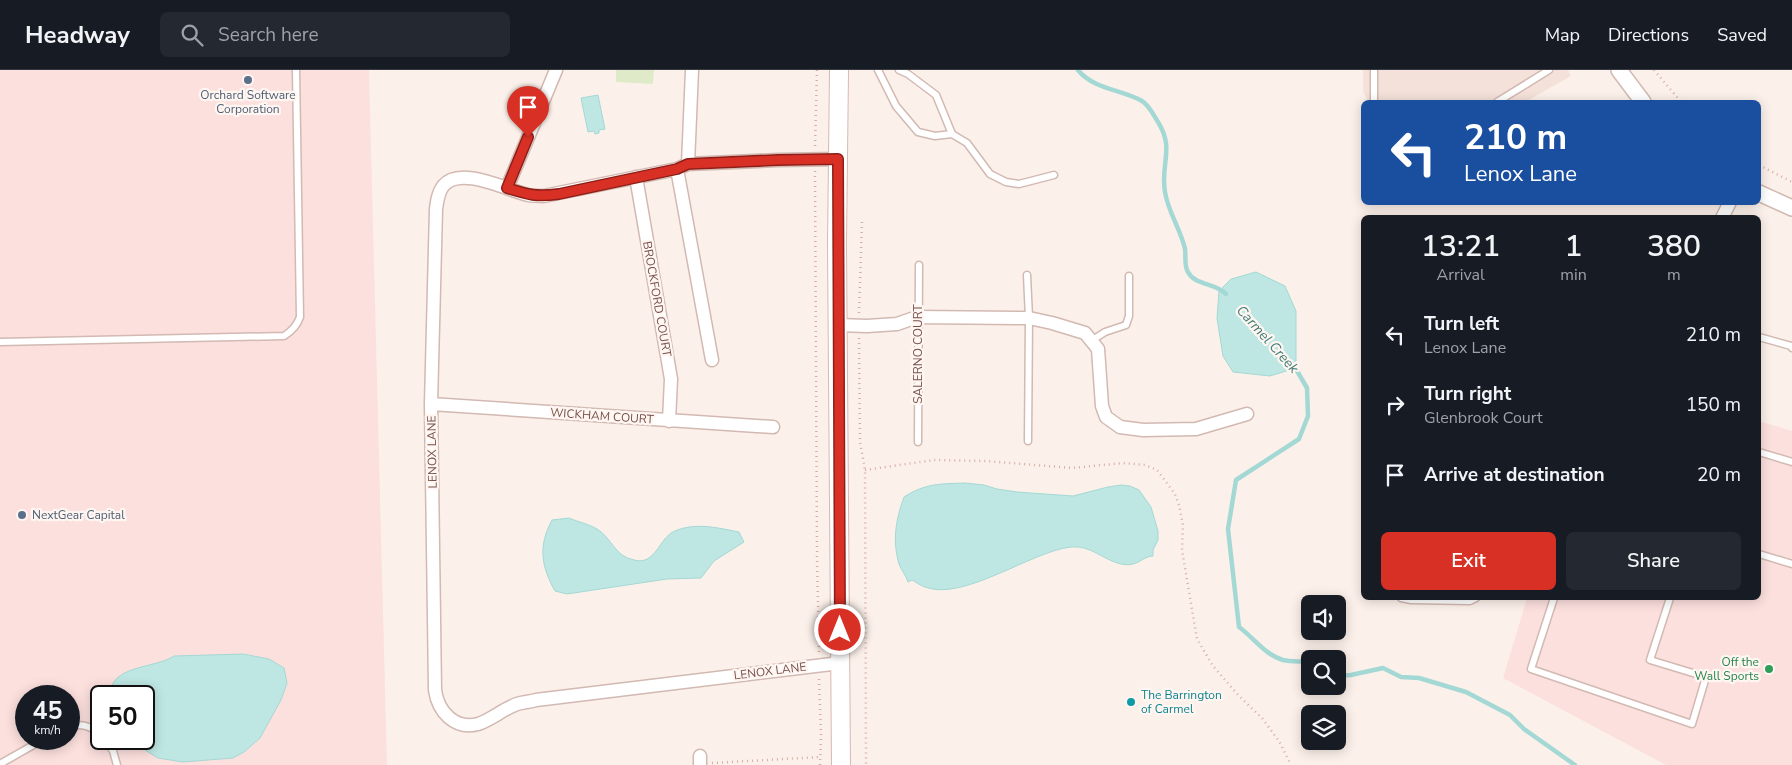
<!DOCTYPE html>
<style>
body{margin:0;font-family:"Nunito Sans",sans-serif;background:#242831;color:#f1f3f6;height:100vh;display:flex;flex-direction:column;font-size:19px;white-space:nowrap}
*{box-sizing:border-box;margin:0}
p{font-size:16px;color:#9ea1a6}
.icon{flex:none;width:28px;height:28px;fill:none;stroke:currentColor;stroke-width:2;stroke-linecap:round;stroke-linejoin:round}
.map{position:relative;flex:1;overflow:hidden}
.details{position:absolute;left:1361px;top:145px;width:400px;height:385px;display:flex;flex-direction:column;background:#171b24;border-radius:8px;box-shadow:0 2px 12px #0003}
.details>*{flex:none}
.hud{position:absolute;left:1361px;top:30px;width:400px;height:105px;border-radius:8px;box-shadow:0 2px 12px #0003;background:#1a4fa0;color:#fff;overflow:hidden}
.tools{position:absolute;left:1301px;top:525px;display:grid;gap:10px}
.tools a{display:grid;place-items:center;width:45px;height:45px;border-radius:8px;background:#171b24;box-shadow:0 2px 12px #0003;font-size:25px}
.speed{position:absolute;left:15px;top:615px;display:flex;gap:10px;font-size:25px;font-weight:700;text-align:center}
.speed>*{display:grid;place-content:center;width:65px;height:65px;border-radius:50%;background:#171b24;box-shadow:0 2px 12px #0003;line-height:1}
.speed small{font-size:12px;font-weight:400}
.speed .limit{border:2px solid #111;border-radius:8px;background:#fff;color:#111}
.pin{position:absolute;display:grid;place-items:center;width:42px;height:42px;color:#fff;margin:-51px -21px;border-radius:50% 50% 50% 0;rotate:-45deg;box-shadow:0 0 5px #0007}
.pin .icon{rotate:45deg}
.me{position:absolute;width:55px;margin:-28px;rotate:0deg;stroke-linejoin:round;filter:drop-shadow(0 0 4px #0008)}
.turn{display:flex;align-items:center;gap:18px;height:105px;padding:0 20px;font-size:22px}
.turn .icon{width:65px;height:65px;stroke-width:2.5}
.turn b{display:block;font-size:35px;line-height:42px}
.eta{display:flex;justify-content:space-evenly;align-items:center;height:85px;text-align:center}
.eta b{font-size:30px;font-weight:600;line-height:35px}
.cta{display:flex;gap:10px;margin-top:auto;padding:10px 20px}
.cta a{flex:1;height:58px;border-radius:8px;background:#d93025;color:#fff;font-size:20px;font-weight:600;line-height:58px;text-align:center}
.cta a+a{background:#242831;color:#f1f3f6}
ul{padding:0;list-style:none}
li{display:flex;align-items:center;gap:15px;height:70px;padding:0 20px}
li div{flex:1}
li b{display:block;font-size:19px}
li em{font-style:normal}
header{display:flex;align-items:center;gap:30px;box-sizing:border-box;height:70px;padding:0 25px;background:#171b24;border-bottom:1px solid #363941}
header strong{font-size:24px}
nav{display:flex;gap:28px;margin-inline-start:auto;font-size:18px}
.search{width:350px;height:45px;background:#242831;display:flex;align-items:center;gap:12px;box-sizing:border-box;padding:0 18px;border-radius:8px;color:#9ea1a6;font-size:19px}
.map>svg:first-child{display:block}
.residential{fill:#f4e1d9}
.commercial{fill:#fce0de;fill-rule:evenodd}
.green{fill:#dfebc8}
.water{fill:#bee7e3;stroke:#a4d8d4}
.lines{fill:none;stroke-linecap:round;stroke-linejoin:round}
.stream{stroke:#a4d8d4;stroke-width:4.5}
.service-casing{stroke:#d2b9b2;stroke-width:9}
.minor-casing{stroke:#d2b9b2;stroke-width:15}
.tertiary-casing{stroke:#d2b9b2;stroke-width:18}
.secondary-casing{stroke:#d7b9b2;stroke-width:20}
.path{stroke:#d7aca4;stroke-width:2.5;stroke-dasharray:1 4;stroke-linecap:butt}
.service{stroke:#fff;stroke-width:6}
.minor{stroke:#fff;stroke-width:12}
.tertiary{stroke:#fff;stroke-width:15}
.secondary{stroke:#fff;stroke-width:18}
.route-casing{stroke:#8d1f18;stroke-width:12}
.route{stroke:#d93025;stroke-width:9}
.service-dot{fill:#5c6f8a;stroke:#fff6f1;stroke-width:2}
.leisure-dot{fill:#2e9e5b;stroke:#fff6f1;stroke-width:2}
.culture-dot{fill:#0f9aa8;stroke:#fff6f1;stroke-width:2}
.labels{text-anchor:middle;stroke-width:4.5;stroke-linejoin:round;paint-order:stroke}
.service-label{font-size:12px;fill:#4e5e75;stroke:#fff6f1}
.street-label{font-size:12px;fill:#78524d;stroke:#fff6f1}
.leisure-label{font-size:12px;fill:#27864d;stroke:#fff6f1;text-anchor:end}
.culture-label{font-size:12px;fill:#0d838f;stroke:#fff6f1;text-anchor:start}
.water-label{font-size:14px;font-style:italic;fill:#407c78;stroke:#fff6f1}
</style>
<header>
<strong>Headway</strong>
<div class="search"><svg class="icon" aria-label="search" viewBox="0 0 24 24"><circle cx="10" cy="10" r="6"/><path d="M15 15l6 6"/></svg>Search here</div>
<nav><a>Map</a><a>Directions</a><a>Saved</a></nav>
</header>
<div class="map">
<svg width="1792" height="695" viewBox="0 0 1792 695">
<rect width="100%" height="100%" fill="#fcf1ea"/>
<path class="residential" d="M1363,0H1568L1571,6L1525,32H1368L1363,21Z"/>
<path class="commercial" d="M0,0H369L387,695H0ZM26,626H69V669H26ZM101,626H144V669H101Z
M1759,351L1792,361V695H1666L1503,608L1527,528H1759Z"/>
<path class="green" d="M616,0H654L653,14L616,12Z"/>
<path class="water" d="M598,25L605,59L599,60V63L595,64L594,61L588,62L581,28Z
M1256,202L1285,216L1296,241V298L1270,306L1233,302L1223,286L1217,248L1219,221L1231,209Z
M965,413L984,415L997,419L1017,422L1073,426L1108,417L1121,415L1130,416L1139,420L1151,437L1158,461V470L1153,480V486C1142,486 1138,498 1121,494C1103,490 1091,475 1071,477C1032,481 963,532 925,517C921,516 916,512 912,510L908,512C906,505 901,500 899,494C892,470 896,449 904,427C926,413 940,414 965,413Z
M569,448C578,452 589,454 597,459C612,468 614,486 634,490C656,496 659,467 675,461C696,452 718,458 739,462L744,472L714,491L701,508L667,509L567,524L555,521C541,496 538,476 552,450Z
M243,584L269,589L284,598L287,613L281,630L260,668L244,682L233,688L183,692L158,688L145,680L136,669H144V626H111C108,595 154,599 174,586Z"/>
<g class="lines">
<path class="stream" d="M1078,0C1093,19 1123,20 1142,31C1149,35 1154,46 1158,52C1175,79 1160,94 1165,122C1168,142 1181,160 1185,179C1186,186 1184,196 1188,202C1195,216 1215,212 1226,224
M1293,294L1307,318L1308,346L1299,369L1236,410L1228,459L1239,557C1253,567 1265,585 1283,590C1291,592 1301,591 1310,592
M1338,606L1351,605L1383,598L1401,607L1419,608L1466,622L1510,645L1524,659L1575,695"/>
<g class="service-casing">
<path id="service" d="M878,0L896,36L918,62L935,66L952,64L967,73L990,104L1006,112L1019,114L1054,105
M899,0L908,4L936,25L952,64
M1374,0V32
M1497,32L1549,0
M1027,205L1029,248L1028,371
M1759,267L1791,276L1792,278
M1091,271L1105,262L1126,255L1129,246V206
M0,272L284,266C292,261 297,256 300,247L296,0
M918,372L919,195
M1759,382L1792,392
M1759,484L1792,494
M1401,528L1411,530L1470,531L1476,528
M1554,528L1531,599L1692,654L1706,607L1650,590L1670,528
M69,656C82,653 92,656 101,665
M105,669L113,681L117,695
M0,694L44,669"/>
</g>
<g class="minor-casing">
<path id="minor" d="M838,89L778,90L688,94L677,99L544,126C539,126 533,126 528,125C507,120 460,95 443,116C438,123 437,131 436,139L431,334L435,620C438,642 455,660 478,654C491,650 503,639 517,634C523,632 530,632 536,630L840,593
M688,94L692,0
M677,99L712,290
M636,107L671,309L669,351
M507,118L556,0
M1722,148L1730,132
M838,255L867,256L897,254L917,247L1029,248L1052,253L1085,263L1098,279L1102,336L1106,347L1120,357L1143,360L1196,359L1247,344
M431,334L773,357
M700,686V695"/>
</g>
<g class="tertiary-casing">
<path id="tertiary" d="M1619,0L1643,32
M1759,123L1792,138"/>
</g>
<g class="secondary-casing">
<path id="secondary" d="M839,0L837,175L841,695"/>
</g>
<path class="path" d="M1654,0L1681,32
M815,76L817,0
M1759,95L1792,112
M815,101L817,487L819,583
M859,243L862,152
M859,268L860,372L865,400L866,695
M865,400L934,390L986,391L1072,398L1123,393L1145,395L1157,400L1175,424L1179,435L1183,455L1182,480L1197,569L1213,596L1239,626L1262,648L1279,671L1291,695
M819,609L821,666L820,695
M712,693L820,687"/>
<use href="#service" class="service"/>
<use href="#minor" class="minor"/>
<use href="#tertiary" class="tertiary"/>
<use href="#secondary" class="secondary"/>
</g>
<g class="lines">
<g class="route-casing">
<path id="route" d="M528,67L507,118C529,125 536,127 559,124L677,99L688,94L778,90L838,89L840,560"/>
</g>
<use href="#route" class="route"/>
</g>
<g class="service-dot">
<circle cx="248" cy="10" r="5"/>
<circle cx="22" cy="445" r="5"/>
</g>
<circle class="leisure-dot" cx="1769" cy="599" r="5"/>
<circle class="culture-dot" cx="1131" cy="632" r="5"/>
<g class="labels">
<g class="service-label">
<text x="248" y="29">Orchard Software<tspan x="248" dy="14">Corporation</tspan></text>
<text x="32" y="449" text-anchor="start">NextGear Capital</text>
</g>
<g class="street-label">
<text transform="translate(657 229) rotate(80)" y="4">BROCKFORD COURT</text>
<text transform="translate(918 284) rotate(-90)" y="4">SALERNO COURT</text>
<text transform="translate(602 346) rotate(4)" y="4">WICKHAM COURT</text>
<text transform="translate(432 382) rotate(-91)" y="4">LENOX LANE</text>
<text transform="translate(770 601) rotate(-7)" y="4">LENOX LANE</text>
</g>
<g class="leisure-label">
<text x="1759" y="596">Off the<tspan x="1759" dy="14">Wall Sports</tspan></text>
</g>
<g class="culture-label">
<text x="1141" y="629">The Barrington<tspan x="1141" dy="14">of Carmel</tspan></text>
</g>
<g class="water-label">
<text transform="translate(1268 269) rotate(48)" y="5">Carmel Creek</text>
</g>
</g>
</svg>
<div class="tools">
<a><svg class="icon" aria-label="sound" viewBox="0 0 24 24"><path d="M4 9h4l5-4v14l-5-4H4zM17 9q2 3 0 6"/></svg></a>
<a><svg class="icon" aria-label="search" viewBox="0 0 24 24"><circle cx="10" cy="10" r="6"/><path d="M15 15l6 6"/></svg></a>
<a><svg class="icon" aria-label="layers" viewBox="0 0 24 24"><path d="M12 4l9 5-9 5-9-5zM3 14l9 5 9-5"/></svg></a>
</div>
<div class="speed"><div>45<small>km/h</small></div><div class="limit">50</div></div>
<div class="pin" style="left:528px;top:67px;background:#d93025"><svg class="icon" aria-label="arrive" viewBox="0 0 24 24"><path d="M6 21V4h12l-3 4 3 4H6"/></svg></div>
<svg class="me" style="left:840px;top:560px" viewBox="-20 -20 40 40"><circle r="17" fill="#d93025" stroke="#fff" stroke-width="3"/><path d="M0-11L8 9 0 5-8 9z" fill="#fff"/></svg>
<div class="hud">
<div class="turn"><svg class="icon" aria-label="left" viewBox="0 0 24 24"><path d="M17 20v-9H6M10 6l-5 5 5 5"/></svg><div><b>210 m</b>Lenox Lane</div></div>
</div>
<section class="details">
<div class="eta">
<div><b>13:21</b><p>Arrival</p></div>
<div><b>1</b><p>min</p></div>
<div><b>380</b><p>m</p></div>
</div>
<ul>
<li><svg class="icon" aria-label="left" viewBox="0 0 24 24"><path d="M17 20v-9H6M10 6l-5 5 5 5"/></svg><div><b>Turn left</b><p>Lenox Lane</p></div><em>210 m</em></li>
<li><svg class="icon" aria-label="right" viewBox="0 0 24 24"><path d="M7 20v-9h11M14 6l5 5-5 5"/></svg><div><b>Turn right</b><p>Glenbrook Court</p></div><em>150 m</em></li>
<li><svg class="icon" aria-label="arrive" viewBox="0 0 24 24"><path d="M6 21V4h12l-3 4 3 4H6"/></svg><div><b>Arrive at destination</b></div><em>20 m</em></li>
</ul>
<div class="cta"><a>Exit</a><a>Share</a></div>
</section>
</div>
